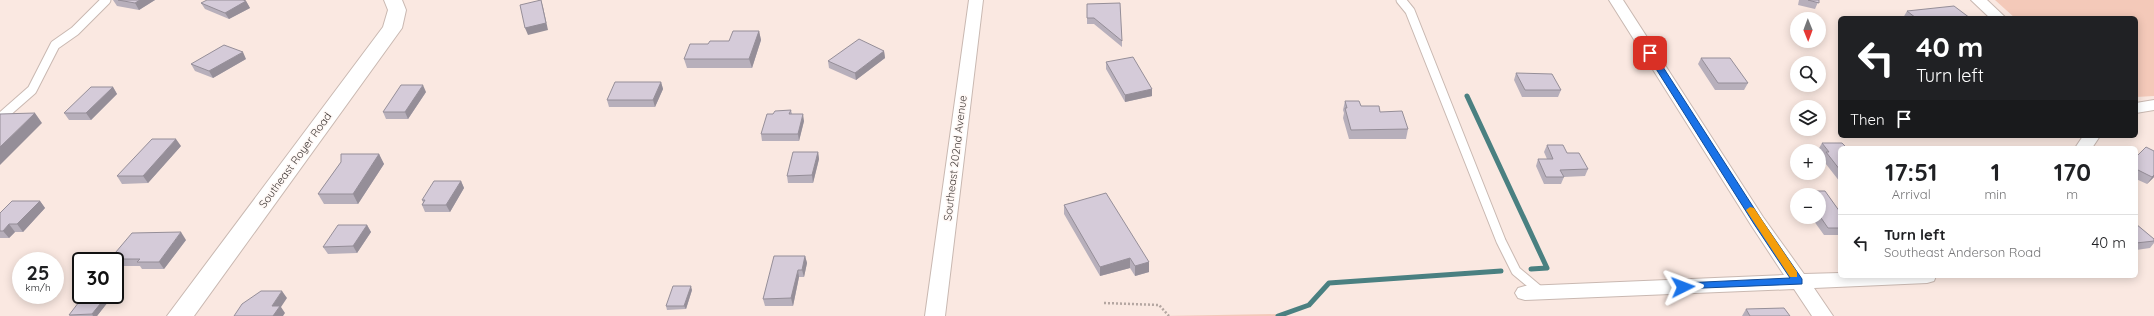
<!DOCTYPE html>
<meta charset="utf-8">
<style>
body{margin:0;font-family:Quicksand,sans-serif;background:#f6f6f6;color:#202124;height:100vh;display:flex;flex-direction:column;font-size:15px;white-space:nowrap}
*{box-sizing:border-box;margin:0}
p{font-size:13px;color:#757577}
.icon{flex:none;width:22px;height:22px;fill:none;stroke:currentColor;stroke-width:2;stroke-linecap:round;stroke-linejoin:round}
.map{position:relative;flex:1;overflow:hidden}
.drawer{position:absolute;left:1838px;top:146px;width:300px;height:132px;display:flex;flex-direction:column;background:#fff;border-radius:6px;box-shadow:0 2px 10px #0003}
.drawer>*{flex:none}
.banner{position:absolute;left:1838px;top:16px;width:300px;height:122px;border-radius:6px;box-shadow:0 2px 10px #0003;background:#202124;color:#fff;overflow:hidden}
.needle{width:26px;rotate:179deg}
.controls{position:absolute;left:1790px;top:12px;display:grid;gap:8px}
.controls a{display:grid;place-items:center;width:36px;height:36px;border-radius:50%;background:#fff;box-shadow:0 2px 10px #0003;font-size:20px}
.speed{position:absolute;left:12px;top:252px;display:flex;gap:8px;font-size:20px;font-weight:700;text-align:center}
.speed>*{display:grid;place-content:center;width:52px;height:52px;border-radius:50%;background:#fff;box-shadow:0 2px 10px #0003;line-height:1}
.speed small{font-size:10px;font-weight:400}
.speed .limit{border:2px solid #111;border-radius:6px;background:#fff;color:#111}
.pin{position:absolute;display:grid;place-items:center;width:34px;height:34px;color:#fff;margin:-17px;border-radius:8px;box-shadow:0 2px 6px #0006}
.me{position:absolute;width:44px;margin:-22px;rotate:87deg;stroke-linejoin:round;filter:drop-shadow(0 0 3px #0008)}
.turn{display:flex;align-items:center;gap:14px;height:84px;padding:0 12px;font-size:18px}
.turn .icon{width:52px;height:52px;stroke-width:2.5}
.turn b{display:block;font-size:28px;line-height:34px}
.then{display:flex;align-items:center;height:38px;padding:0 12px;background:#0003;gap:8px;font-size:15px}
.eta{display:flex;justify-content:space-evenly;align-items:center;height:68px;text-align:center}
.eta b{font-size:24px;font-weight:700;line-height:28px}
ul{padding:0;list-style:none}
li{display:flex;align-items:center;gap:12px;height:56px;padding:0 12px;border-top:1px solid #e0e0e0}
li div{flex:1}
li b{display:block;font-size:15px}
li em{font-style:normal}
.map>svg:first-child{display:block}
.green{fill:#f4c9b9}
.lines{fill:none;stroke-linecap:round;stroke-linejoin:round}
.stream{stroke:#4a8081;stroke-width:5}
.lane-casing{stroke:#c9b8b1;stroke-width:11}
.street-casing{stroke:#c9b8b1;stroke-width:2}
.secondary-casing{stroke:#c9b8b1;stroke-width:2}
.path{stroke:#b4a6a1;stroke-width:2.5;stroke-dasharray:2 2;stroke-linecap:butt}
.lane{stroke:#fff;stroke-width:9}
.street{fill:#fff;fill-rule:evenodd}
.secondary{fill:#fff;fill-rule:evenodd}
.wall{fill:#b7afbb}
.shaded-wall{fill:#958e98}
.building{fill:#d5cbd9;stroke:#958e98}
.route{fill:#1a73e8;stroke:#114b97}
.slow{fill:#f59e0b}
.labels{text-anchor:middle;stroke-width:3;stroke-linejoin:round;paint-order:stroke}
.street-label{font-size:11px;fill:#423b39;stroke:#fff8f5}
</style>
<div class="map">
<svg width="2154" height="316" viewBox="0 0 2154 316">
<rect width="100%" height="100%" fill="#fae8e1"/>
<path class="green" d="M1995,0H2154V96L2136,97V18H2015Z
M1278,314V316H1148H1163Z"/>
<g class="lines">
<path class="stream" d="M1467,96L1547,268L1531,269
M1278,316L1309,305L1329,283L1501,271"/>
<g class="lane-casing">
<path id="lane" d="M1401,0L1410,11L1501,241L1516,271L1541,292
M0,118L32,90L55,45L75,31L106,0"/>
</g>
<g class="street-casing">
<path id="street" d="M969,0H983L945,316H925Z
M1609,0H1623L1763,217L1804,274L1840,273V276H1936L1934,281L1927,283L1814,288L1833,316H1812L1794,289L1525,300L1518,298L1515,293L1518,288L1525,286L1784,275L1751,225Z
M1971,0H1987L2006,18H1990Z
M2154,100V110L2136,113V103Z
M2083,136H2100L2092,148H2075Z"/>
</g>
<g class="secondary-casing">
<path id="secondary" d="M384,0H402L406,10L402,28L194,316H167L383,27L388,10Z"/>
</g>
<path class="path" d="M1104,303L1159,305L1169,316"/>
<use href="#lane" class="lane"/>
<use href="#street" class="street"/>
<use href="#secondary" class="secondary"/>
</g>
<path class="wall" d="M113,0H155L139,10L117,6Z
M1799,0H1819L1815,9L1798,5Z
M246,1L250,8L229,19L205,9L201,3Z
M1087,4L1122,41V47L1094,24H1087Z
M1907,11L1970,18H1903Z
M759,31L761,40L752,68H687L684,59L708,44L729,41Z
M884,51L885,58L856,80L829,68L828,61Z
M1701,58L1748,83L1744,90H1715L1698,64Z
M246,59L213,78L195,71L191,64Z
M1106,62L1152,89V96L1125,102L1106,69Z
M1516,73L1561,90L1558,97H1522L1514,80Z
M661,82L663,89L655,107H609L607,100Z
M113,87L117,94L91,120H69L64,113Z
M426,92L408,119H386L383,112Z
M1345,101L1380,112L1408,129L1406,139H1349L1343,118L1344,113L1343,110Z
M791,110L792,114L804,121L799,141H762L761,134L773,114Z
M1822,143L1840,148V182L1822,159L1823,157L1818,150Z
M1547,145L1567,153L1588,169L1585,176L1564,177L1561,184H1544L1536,166L1538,159H1547L1544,152Z
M181,146L148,183L122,184L117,176Z
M2154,151V177L2147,184L2136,179V157Z
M818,152L819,159L813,183H788L787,176Z
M379,154L384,164L358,204H324L318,194L341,162Z
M461,181L464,188L450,212H425L422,205L423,202L422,200Z
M1802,191H1825L1840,212V235H1824L1811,217H1819V195H1800Z
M40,201L45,208L23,232H15L9,238H0V213Z
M1064,205L1149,262V272L1135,276L1130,268L1100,276L1064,214Z
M2136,224L2154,239V243L2150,248L2136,250Z
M367,225L371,232L357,253L328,254L323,247Z
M186,240L164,269H142L140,266H115V261H111L110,259Z
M805,256L807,263L804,277H799L793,306H765L763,299Z
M692,290L686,309L667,310L666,306Z
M105,298L108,302L97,316H70L69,315Z
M1746,309L1790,316H1742Z"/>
<path class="shaded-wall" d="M140,0H155L139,10L135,3Z
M541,0L543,7L548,30L528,35L525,28Z
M246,1L250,8L229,19L225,13Z
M759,31L761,40L752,68L749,59Z
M884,51L885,58L856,80L855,73Z
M243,52L246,59L213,78L209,71Z
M661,82L663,89L655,107L653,100Z
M423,85L426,92L408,119L405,112Z
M113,87L117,94L91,120L86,113Z
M1152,89V96L1125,102V95Z
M35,113L42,123L0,165V147Z
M803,114L804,121L799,141L798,134Z
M176,139L181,146L148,183L143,176Z
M818,152L819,159L813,183L812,175Z
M379,154L384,164L358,204L353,194Z
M2154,175V177L2147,184L2152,177Z
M461,181L464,188L450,212L446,205Z
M40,201L45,208L23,232L17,224Z
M9,224L15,232L9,238L3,231Z
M367,225L371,232L357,253L353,246Z
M181,232L186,240L164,269L159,262Z
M805,256L807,263L804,277L802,270Z
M1130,258V268L1100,276V267Z
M1149,262V272L1135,276V266Z
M798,270L799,277L793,306L791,298Z
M691,286L692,290L686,309L684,306Z
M282,291L287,298L281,307L285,313L283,316H273L272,306Z
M105,298L108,302L97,316H93L92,314Z"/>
<path class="building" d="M118,0H140L135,3Z
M207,0H243L246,1L225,13L201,3Z
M541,0L546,23L525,28L520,5Z
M1808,0H1819V3Z
M1120,3L1122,41L1094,18H1087V4Z
M1954,6L1970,18H1916L1907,11Z
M733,31H759L749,59H684L690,44H708L710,41H729Z
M859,39L884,51L855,73L828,61Z
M224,45L243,52L209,71L191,64Z
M1133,57L1152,89L1125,95L1106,62Z
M1701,58H1730L1748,83H1718Z
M1516,73L1552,74L1561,90H1525Z
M615,82H661L653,100H607Z
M401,85H423L405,112H383Z
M91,87H113L86,113H64Z
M1345,101H1359L1361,106H1379L1380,112L1402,111L1408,129L1351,130L1345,108H1347Z
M791,110L789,114H803L798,134H761L767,114H773L775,111Z
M35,113L0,147V114Z
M152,139H176L143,176H117Z
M1822,143H1842L1847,148H1840V170L1826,152H1829Z
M1547,145H1563L1567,153H1579L1588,169L1560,170L1564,177H1546L1538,159H1553Z
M2146,147L2154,151V175L2152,177L2136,169V157Z
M793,152H818L812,175L787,176Z
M341,154H379L353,194H318L341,162Z
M434,181H461L446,205H422L425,200H422Z
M1802,191H1825L1840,212V228H1828L1819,215V195H1805Z
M1106,193L1149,262L1135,266L1130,258L1100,267L1064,205Z
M12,201H40L17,224H9L3,231H0V213Z
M2136,224L2154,239V241L2136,243Z
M338,225H367L353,246L323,247Z
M181,232L159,262H137L140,259H110L132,233Z
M774,256H805L802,270H798L791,298L763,299Z
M673,286H691L684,306H666Z
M261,291H282L272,306H280L273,316H234L242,304Z
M82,298H105L92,314L69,315Z
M1784,308L1790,316H1750L1746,309Z"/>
<path class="route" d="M1647,51L1654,53L1761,219L1802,279V284L1679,289V284L1683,283L1790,278L1754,224L1646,53Z"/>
<path class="slow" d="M1750,207L1754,208L1797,272V277H1790L1746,210Z"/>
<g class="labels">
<g class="street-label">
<text transform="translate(955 158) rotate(-83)" y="4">Southeast 202nd Avenue</text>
<text transform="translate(295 160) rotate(-54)" y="4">Southeast Royer Road</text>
</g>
</g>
</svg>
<div class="controls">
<a><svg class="needle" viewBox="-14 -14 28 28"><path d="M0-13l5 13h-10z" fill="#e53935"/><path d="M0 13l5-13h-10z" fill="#757577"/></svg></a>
<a><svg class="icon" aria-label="search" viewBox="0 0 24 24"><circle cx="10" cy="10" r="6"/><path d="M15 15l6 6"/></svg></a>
<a><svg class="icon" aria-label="layers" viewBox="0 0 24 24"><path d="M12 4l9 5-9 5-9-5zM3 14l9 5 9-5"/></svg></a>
<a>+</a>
<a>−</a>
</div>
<div class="speed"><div>25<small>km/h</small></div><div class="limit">30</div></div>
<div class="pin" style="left:1650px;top:53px;background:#d93025"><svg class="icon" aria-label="arrive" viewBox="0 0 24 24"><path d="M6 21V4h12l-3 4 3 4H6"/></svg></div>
<svg class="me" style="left:1683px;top:287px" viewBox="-20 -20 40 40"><path d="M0-17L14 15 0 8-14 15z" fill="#1a73e8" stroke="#fff" stroke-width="4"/></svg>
<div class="banner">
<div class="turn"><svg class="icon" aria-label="left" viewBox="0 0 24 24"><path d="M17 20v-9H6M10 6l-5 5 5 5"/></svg><div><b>40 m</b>Turn left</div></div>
<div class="then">Then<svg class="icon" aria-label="arrive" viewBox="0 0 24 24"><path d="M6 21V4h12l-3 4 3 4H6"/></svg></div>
</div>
<section class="drawer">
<div class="eta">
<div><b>17:51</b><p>Arrival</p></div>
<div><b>1</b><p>min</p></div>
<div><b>170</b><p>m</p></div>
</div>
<ul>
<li><svg class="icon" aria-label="left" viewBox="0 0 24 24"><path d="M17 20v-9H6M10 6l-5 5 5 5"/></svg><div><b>Turn left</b><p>Southeast Anderson Road</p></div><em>40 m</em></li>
</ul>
</section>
</div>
